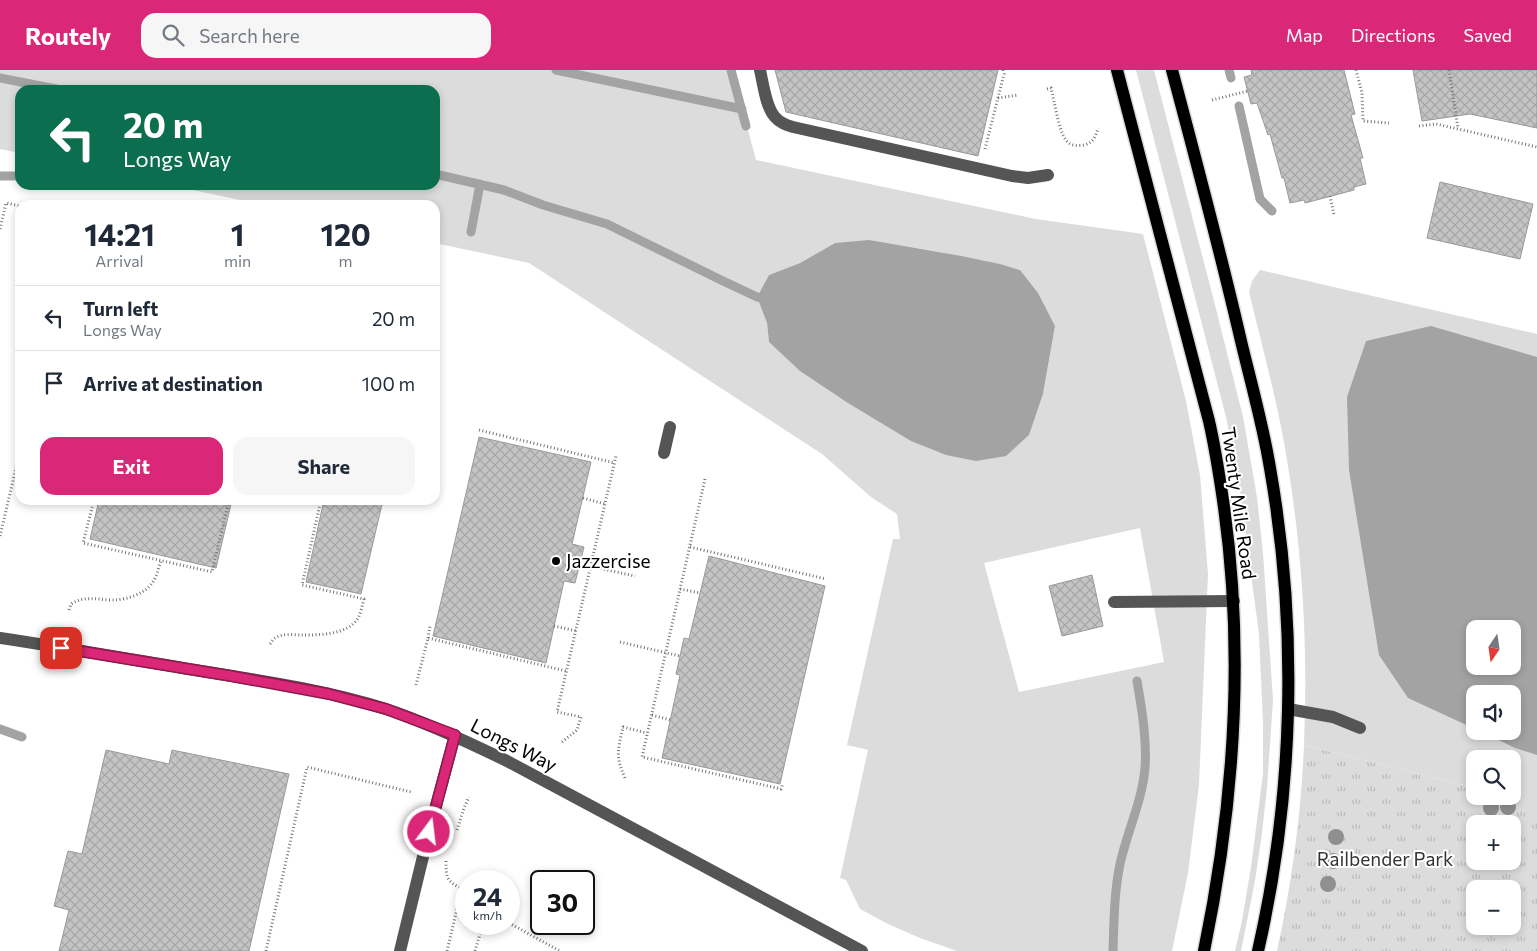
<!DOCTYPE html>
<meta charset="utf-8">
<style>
body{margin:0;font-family:Commissioner,sans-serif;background:#f6f6f7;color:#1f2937;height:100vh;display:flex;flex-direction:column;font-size:19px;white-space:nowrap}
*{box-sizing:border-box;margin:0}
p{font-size:16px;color:#747a83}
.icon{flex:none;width:28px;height:28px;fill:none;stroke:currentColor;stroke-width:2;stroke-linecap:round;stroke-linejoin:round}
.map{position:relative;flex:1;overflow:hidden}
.side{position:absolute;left:15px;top:130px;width:425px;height:305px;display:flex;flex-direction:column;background:#fff;border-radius:15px;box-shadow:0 2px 8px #0003}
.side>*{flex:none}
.top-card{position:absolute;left:15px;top:15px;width:425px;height:105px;border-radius:15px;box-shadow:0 2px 8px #0003;background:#0b6e4f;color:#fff;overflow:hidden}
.needle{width:32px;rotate:193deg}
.fabs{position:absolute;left:1466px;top:550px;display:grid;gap:10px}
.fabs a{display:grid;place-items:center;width:55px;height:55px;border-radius:10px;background:#fff;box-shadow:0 2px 8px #0003;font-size:25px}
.speed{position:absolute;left:455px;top:800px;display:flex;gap:10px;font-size:25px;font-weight:700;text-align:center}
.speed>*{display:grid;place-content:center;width:65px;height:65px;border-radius:50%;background:#fff;box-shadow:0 2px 8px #0003;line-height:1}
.speed small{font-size:12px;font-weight:400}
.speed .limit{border:2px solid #111;border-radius:8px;background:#fff;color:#111}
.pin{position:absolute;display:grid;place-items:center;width:42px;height:42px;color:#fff;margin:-21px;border-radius:10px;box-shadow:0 2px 8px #0006}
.me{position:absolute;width:55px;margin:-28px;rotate:15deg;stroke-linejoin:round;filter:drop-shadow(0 0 4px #0008)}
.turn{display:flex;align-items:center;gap:18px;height:105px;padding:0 25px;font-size:22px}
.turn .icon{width:65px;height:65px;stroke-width:2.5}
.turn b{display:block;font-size:35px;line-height:42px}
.eta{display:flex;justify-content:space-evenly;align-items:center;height:85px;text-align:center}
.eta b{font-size:30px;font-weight:700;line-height:35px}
.cta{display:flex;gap:10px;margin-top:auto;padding:10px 25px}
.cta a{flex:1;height:58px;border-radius:15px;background:#db2777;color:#fff;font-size:20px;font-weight:700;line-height:58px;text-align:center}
.cta a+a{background:#f6f6f7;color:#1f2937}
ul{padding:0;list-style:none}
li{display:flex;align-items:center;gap:15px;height:65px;padding:0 25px;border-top:1px solid #e0e1e3}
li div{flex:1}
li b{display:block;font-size:19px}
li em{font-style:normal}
header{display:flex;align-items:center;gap:30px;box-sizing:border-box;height:70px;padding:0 25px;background:#db2777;color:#fff}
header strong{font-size:24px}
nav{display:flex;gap:28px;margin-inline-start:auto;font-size:18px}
.search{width:350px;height:45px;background:#f6f6f7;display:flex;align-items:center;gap:12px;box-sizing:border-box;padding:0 18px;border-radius:15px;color:#747a83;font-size:19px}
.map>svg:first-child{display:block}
.green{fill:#dcdcdc;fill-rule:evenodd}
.park{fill:url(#park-tufts);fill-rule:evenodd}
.water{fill:#a3a3a3;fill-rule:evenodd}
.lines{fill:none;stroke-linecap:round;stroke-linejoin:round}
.stream{stroke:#a3a3a3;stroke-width:9}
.building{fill:url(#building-cross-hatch);stroke:#999}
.major-casing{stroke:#dbdbdb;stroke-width:15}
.path{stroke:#777;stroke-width:3;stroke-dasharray:1 2.5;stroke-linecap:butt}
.minor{stroke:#555;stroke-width:12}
.major{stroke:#000;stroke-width:12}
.tree{fill:#8f8f8f}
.route-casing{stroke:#8e194d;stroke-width:12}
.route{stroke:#db2777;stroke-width:9}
.poi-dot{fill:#000;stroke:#fff;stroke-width:2}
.labels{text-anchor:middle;stroke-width:4;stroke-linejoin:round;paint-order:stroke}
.street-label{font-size:19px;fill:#000;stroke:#fff}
.poi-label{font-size:19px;fill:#000;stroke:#fff;text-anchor:start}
.park-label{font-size:19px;fill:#333;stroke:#fff}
</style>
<header>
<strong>Routely</strong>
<div class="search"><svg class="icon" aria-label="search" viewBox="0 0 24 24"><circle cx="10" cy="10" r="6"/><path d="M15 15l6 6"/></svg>Search here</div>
<nav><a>Map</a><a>Directions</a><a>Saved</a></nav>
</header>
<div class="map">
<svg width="1537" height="881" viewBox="0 0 1537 881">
<defs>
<pattern id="park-tufts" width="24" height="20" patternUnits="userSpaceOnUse" patternTransform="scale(1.25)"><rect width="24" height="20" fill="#dcdcdc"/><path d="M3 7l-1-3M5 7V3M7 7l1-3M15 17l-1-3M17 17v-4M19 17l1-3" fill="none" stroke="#bbb"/></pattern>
<pattern id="building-cross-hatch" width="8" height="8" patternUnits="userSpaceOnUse" patternTransform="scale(1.25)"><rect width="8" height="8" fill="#c4c4c4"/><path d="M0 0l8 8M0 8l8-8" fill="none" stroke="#a7a7a7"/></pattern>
</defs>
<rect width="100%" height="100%" fill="#fff"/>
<path class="green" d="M0,0H732L756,90L1036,149L1143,164L1186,331L1200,405L1208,504L1199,715L1188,803L1172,881H957L920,868L888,854L860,839L846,810L840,808L868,680L847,675L893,469H900L897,444L871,427L822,384L529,193L435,173V135H263L170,115H435V20H20V83L0,79ZM869,171C919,179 971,185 1020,200L1055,256L1043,324L1029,364L769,272L767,253L757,227L769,205L800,193L835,173ZM1140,458L1164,592L1019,622L984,493Z
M1136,0H1154L1213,227L1243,347L1257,427L1263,483L1273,630L1267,718L1262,763L1255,811L1241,881H1235L1242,851L1251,797L1263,704V653L1259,564L1238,407L1226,347Z
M1260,200L1537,264V734L1507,726H1512V689H1475V718L1304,675C1308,581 1303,488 1288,396C1279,337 1263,280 1249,222L1252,211ZM1475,559H1512V596H1475ZM1475,624H1512V661H1475Z"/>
<path class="park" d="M1304,675L1475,718V726H1507L1537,734V881H1277C1292,813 1301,744 1304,675ZM1475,754H1512V791H1475ZM1475,819H1512V856H1475Z"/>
<path class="water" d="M869,170L962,186L1000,194L1020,200L1038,223L1055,256L1043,324L1029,365L1006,386L976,391L946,385L911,371L848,333L800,301L769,272L767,253L757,227L769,205L800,193L835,173Z
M1431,256L1537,287V685L1515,678L1480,661H1512V624H1475V659L1408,628L1379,585L1349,400L1347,327L1366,271ZM1475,559H1512V596H1475Z"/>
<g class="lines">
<path class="stream" d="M556,0L742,39
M731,0L746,56
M1229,0L1231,8
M0,8L61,20
M1239,36L1260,129L1272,141
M435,104L504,120L543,135L607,154L721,210L757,227L768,229
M0,106H20
M471,162L480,114
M0,659L22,667
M1113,881C1114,852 1114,823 1120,794C1127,762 1142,732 1145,698C1147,670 1142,640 1137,611"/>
</g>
<path class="building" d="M775,0H998L978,86L786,42Z
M1251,0H1344L1355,44L1351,45L1363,88H1360L1366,114L1354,117V120L1305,133L1304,130L1290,133L1284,108H1282L1270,64L1268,65L1257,33L1251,34L1244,7L1252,5Z
M1413,0H1537V58L1470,44L1422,51Z
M1440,112L1533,134L1520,189L1427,168Z
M479,367L591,392L572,474L584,477L575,513L564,511L546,593L433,566Z
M99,430H232L216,498L90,469Z
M324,430H383L361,524L306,512Z
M709,486L825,516L780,714L662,688L680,605L676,604L684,568L689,569Z
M1092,505L1103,556L1062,566L1049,516Z
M106,680L169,694L172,680L289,704L249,881H59L69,840L54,836L68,781L82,784Z"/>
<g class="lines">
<g class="major-casing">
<path id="major" d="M1117,0L1209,351C1215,377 1219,403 1223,430C1245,581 1235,731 1204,881
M1172,0C1196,90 1220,180 1241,271C1251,313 1263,355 1270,398C1298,557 1294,724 1258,881"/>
</g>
<path class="path" d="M1356,0L1362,23L1363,51L1389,53
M1449,0L1458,58
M1047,19L1051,18C1054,29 1059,62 1066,70C1070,76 1078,76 1084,75C1093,73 1096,66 1098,58
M998,28L1018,25
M1212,30L1248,21
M1419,56L1436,54L1537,77
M985,79L1004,4L1003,0
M1330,126L1334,145
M0,159L6,133L20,136
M479,360L615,393
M705,409L642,687L781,719L783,713
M583,428L605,434
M94,430L83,473L212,502L229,430
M0,466L20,381
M690,477L826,509
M580,494L635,506
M680,519L700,523
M69,540L71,534C85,525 98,530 113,530C126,530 145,524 152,513C157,507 158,498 161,491
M554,556L577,561
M428,568L430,556
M620,572L680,586
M270,574C272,572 273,569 275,568C283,563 294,565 303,565C319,565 348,565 358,548C361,543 362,536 364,529L302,515L321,430
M416,615L428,568L566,601
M652,645L670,650
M562,672L577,660L581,647L557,642L616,386
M625,708C615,686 618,680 623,657L647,663
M457,760L464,738L469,727
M446,791C446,809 447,811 462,819L460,826L466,830
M509,853L560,881
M266,881L307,697L411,722
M447,881L460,826
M475,881L483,854"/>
<path class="minor" d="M760,0C763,13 766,38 775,47C780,53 786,55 793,57L1012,106L1028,108L1048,105
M664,383L670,357
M1114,532L1234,531
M0,568C67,578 134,590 201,601C263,611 326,620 386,639C428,653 468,672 507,691L862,881
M1288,639L1333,647L1360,658
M400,881L429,762L455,665"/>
<use href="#major" class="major"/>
</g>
<g class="tree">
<circle cx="1508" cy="737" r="8"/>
<circle cx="1491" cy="738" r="8"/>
<circle cx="1336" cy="767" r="8"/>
<circle cx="1333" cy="791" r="8"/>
<circle cx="1328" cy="814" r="8"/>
</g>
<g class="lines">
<g class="route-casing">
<path id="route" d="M61,578L231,606L329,624L386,639L455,665L429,762"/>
</g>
<use href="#route" class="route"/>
</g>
<circle class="poi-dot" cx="556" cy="491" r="5"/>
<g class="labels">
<g class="street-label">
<text transform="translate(1239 433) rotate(82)" y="7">Twenty Mile Road</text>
<text transform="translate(514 675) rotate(27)" y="7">Longs Way</text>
</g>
<g class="poi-label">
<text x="566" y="498">Jazzercise</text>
</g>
<g class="park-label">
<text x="1385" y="796">Railbender Park</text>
</g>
</g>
</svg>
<div class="fabs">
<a><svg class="needle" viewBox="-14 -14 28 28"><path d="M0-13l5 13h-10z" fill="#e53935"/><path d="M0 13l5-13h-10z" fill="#747a83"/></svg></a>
<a><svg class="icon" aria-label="sound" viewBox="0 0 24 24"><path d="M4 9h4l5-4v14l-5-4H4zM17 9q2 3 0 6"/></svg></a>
<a><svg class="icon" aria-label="search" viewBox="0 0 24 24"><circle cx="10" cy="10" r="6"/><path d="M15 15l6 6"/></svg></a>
<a>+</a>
<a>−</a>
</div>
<div class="speed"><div>24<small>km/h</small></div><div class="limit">30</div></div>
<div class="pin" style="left:61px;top:578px;background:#d93025"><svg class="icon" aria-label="arrive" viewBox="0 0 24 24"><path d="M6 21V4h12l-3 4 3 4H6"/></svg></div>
<svg class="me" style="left:429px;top:762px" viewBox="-20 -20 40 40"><circle r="17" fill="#db2777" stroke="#fff" stroke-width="3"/><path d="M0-11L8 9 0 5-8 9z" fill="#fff"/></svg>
<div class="top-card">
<div class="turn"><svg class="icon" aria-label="left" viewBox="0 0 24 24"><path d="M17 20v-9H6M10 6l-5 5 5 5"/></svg><div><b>20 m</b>Longs Way</div></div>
</div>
<section class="side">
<div class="eta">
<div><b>14:21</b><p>Arrival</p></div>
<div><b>1</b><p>min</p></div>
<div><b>120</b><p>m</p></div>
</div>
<ul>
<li><svg class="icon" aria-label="left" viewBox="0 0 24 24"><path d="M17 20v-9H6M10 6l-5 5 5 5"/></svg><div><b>Turn left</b><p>Longs Way</p></div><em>20 m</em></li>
<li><svg class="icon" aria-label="arrive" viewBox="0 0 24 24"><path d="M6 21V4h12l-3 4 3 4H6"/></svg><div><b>Arrive at destination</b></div><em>100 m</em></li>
</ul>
<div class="cta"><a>Exit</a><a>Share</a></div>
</section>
</div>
